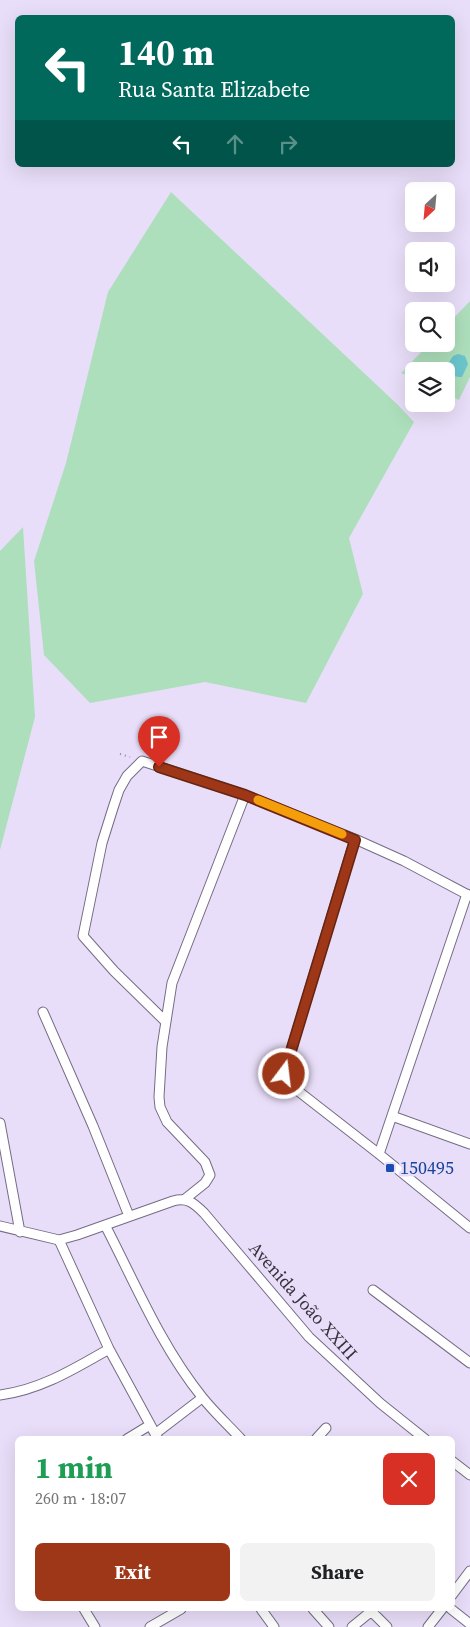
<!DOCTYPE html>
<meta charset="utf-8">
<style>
body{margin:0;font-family:"Source Serif 4",serif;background:#f2f2f2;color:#202124;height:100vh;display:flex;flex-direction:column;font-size:19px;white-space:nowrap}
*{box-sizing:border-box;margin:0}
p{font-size:16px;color:#757577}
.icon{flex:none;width:28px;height:28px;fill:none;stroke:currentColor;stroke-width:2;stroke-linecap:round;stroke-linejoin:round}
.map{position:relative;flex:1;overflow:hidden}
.panel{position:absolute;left:15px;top:1436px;width:440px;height:175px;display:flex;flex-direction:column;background:#fff;border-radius:8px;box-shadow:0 5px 20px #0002}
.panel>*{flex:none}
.guide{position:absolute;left:15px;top:15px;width:440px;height:152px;border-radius:8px;box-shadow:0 5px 20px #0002;background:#00695c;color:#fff;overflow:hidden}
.needle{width:32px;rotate:206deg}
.controls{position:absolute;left:405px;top:182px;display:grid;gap:10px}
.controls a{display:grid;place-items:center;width:50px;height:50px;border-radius:8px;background:#fff;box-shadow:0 5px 20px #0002;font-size:25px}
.pin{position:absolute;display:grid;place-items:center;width:42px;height:42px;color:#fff;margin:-51px -21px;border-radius:50% 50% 50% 0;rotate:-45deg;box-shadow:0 0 5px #0007}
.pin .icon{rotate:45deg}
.me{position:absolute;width:55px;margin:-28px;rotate:15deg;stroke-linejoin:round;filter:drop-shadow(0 0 4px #0008)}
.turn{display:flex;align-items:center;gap:18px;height:105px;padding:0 20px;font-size:22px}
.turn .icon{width:65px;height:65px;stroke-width:2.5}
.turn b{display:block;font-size:35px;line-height:42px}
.lanes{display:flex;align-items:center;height:48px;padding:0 20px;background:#0003;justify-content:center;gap:25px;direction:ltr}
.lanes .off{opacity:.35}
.round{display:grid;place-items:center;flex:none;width:52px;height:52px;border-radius:8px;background:#f2f2f2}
.overview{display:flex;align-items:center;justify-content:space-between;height:85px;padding:0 20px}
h1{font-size:30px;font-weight:700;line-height:38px;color:#1e9e55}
.cta{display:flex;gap:10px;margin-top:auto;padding:10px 20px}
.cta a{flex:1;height:58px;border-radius:8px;background:#9e3718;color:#fff;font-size:20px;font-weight:700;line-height:58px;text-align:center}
.cta a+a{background:#f2f2f2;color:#202124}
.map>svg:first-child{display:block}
.green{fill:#aedfbc}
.water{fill:#6cc5cd}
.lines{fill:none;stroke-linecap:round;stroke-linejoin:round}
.minor-casing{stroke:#756c83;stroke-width:11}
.path{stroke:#918a9d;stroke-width:2;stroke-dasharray:1 4;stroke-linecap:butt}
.minor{stroke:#fff;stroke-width:9}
.route-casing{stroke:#672410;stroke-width:12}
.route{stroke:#9e3718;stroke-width:9}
.slow{stroke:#f59e0b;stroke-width:9}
.transit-dot{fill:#1a4fb4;stroke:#e9def9;stroke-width:2}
.labels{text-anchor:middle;stroke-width:5;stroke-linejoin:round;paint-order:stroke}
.transit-label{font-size:18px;fill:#164399;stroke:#e9def9;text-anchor:start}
.street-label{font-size:18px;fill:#37333d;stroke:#e9def9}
</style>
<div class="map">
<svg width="470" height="1627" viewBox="0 0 470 1627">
<rect width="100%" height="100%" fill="#e9def9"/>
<path class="green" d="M171,192L397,404L414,422L349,538L363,594L306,703L205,682L90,703L44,655L34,561L66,463L108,292Z
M470,301V377L459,400L446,394V371H414V379L401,373L429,344H446V326Z
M23,527L35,717L0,850V551Z"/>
<path class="water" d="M458,354L465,356L468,364L462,377C453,377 448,375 444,366L447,362H449L453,356Z"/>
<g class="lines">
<g class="minor-casing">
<path id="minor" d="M355,839L284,1074L287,1081L293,1087L379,1154L470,1228
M43,1012L93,1126L129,1216
M165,1021L114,971L83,936L102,843L113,808L119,790L127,776L142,761L245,795L355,839L404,861L470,896
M392,1116L470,1144
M0,1123L20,1232
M379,1154L467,894
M185,1199L205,1183L210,1175L205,1162L167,1122L160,1107L159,1097L162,1047L172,983L245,795
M105,1225C135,1283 161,1346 202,1397C214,1412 228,1425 241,1439
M0,1226L59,1240L77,1235L173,1201C187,1197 194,1203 204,1213L309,1337L380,1403L425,1439
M59,1240L109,1349L158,1439
M373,1290L470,1363
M0,1395C40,1390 74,1369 109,1349
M155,1434L202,1398
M127,1439L150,1425
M316,1439L326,1428
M452,1461L470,1475
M452,1595L470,1571
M84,1609L95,1627
M261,1609L274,1627
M313,1609L329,1627
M451,1609L470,1624
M372,1612L387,1627
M150,1627L181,1609
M352,1627L374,1609
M428,1627L442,1609"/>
</g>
<path class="path" d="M120,754L130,757"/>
<use href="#minor" class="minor"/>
</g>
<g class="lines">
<g class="route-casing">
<path id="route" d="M159,767L245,795L355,840L284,1074"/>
</g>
<use href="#route" class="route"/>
<path class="slow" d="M258,800L342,834"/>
</g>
<rect class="transit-dot" x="385" y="1163" width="10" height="10" rx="2.5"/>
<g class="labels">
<g class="transit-label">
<text x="400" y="1174">150495</text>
</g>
<g class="street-label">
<text transform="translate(303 1301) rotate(48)" y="6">Avenida João XXIII</text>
</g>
</g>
</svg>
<div class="controls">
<a><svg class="needle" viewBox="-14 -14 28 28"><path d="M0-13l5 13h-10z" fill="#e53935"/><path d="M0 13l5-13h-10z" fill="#757577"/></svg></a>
<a><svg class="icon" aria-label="sound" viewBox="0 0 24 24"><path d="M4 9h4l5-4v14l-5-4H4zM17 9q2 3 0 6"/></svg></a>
<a><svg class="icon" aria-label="search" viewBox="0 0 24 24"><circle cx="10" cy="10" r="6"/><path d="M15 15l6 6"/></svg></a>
<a><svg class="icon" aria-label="layers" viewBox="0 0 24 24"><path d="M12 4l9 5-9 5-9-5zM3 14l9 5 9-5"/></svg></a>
</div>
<div class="pin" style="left:159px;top:767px;background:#d93025"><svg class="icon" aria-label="arrive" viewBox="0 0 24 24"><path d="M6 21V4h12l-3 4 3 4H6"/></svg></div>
<svg class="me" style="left:284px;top:1074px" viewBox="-20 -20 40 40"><circle r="17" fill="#9e3718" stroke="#fff" stroke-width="3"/><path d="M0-11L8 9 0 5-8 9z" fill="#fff"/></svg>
<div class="guide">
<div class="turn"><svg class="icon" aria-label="left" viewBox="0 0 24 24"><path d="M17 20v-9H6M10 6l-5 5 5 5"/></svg><div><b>140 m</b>Rua Santa Elizabete</div></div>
<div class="lanes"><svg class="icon" aria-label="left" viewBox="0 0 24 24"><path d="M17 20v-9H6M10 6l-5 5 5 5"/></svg><svg class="icon off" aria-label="ahead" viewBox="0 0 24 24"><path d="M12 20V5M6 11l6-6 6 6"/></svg><svg class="icon off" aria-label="right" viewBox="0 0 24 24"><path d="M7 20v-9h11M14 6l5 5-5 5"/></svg></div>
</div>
<section class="panel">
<div class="overview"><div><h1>1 min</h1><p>260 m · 18:07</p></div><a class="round" style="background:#d93025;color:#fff"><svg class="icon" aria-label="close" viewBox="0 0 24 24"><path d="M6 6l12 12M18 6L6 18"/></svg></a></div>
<div class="cta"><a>Exit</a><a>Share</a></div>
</section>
</div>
